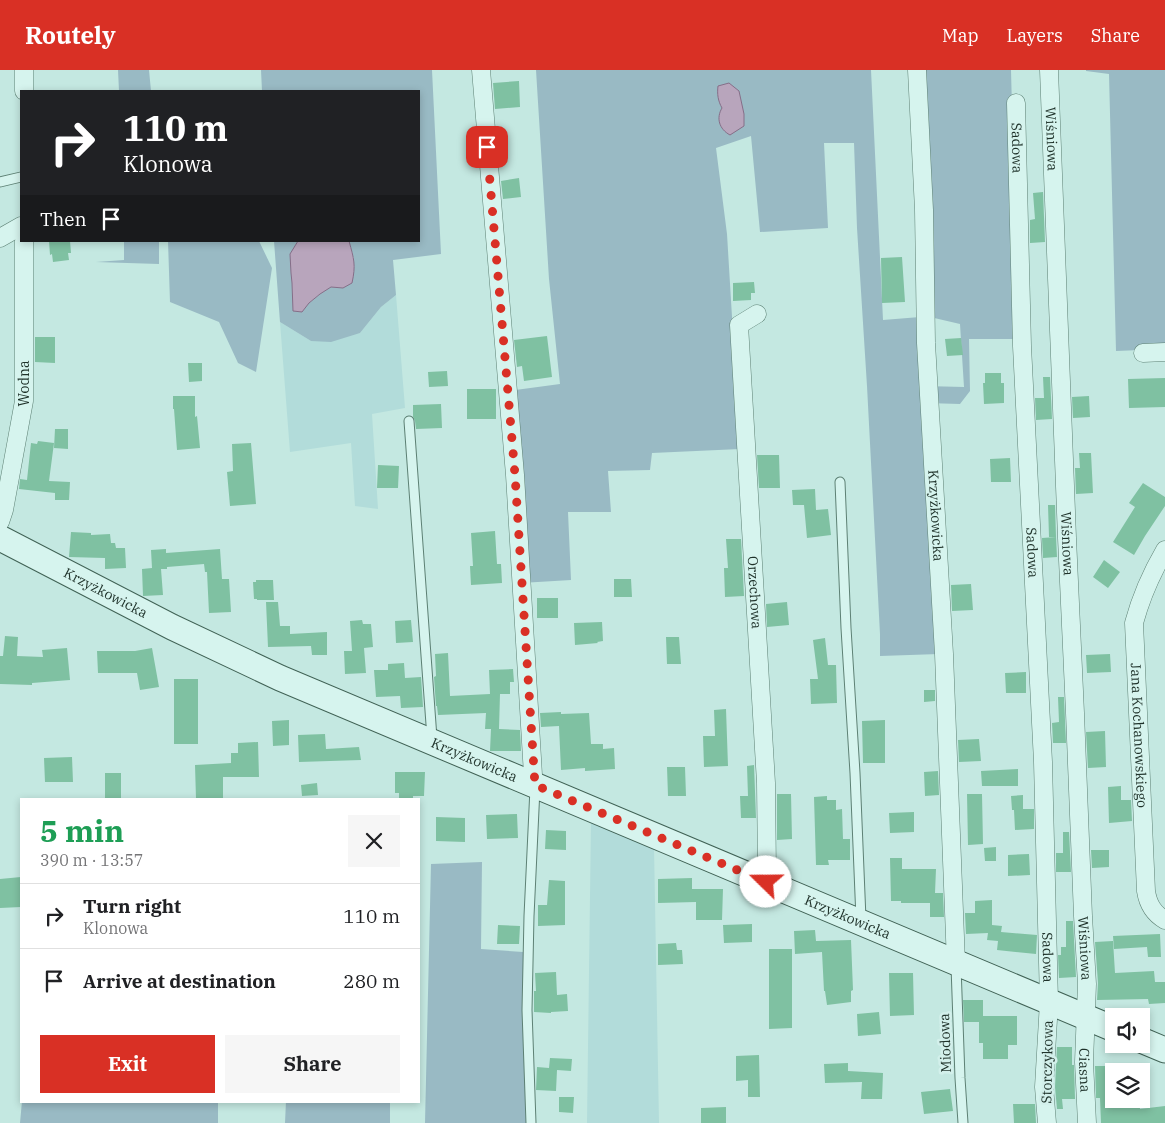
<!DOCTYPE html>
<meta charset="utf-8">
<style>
body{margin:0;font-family:"IBM Plex Serif",serif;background:#f6f6f6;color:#202124;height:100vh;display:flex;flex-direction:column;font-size:19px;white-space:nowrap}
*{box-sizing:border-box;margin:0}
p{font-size:16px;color:#757577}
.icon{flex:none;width:28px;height:28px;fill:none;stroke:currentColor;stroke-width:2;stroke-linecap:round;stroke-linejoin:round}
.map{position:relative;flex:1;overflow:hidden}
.drawer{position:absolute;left:20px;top:728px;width:400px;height:305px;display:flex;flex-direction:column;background:#fff;border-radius:0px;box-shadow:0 2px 8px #0003}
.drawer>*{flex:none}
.banner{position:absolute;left:20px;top:20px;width:400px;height:152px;border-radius:0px;box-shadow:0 2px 8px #0003;background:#202124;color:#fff;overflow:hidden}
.fabs{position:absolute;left:1105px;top:938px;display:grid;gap:10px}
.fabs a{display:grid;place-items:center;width:45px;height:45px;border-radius:0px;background:#fff;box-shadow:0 2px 8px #0003;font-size:25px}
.pin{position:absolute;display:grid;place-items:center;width:42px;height:42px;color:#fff;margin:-21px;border-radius:10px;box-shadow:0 2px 8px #0006}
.me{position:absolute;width:55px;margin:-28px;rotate:292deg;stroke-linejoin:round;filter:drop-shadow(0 0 4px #0008)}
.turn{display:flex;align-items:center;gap:18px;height:105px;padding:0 20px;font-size:22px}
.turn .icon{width:65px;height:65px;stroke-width:2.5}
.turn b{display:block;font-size:35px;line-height:42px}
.then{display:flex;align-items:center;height:48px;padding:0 20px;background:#0003;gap:10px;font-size:19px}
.round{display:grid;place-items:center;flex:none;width:52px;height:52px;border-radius:0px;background:#f6f6f6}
.summary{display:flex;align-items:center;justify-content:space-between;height:85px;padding:0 20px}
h1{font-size:30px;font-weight:800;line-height:38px;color:#1e9e55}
.button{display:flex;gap:10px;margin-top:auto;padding:10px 20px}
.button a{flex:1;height:58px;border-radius:0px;background:#d93025;color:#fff;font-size:20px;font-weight:800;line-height:58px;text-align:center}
.button a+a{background:#f6f6f6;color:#202124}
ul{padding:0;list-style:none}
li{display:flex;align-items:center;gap:15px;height:65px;padding:0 20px;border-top:1px solid #e0e0e0}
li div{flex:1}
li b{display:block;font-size:19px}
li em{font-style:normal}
header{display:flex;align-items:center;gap:30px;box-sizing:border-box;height:70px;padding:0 25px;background:#d93025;color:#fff}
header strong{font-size:24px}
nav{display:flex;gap:28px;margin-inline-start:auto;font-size:18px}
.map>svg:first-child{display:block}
.farmland{fill:#b2dcda}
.green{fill:#99bac4}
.water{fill:#b8a5bc;stroke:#856e88}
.building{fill:#7fc1a2}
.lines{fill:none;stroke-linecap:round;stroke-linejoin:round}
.lane-casing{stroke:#5d8074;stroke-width:11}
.street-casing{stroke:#5d8074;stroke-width:19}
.secondary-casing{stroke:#406255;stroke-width:27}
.lane{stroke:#d6f4ee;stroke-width:9}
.street{stroke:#d6f4ee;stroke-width:18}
.secondary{stroke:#d6f4ee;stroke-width:25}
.route{stroke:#d93025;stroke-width:9;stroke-dasharray:0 16.2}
.labels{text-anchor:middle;stroke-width:5;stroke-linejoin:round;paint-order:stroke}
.street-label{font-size:14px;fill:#1f322a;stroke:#d3f0eb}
</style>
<header>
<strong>Routely</strong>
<nav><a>Map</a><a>Layers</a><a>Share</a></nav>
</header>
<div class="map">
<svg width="1165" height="1053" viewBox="0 0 1165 1053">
<rect width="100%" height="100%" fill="#c4e8e1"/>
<path class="farmland" d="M396,225L405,338L372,344L378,439L355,436L351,373L290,382L280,252L311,271L360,263L381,237Z
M591,751L654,777L659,1053H587Z"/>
<path class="green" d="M118,0H149L151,21H119Z
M261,0H432L441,184L393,190L396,225L381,237L360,263L331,272L311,271L280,252L274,171H298C288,184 293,208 292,223L309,233L320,224L331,216L343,218L354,190L349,171H419V21H262Z
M536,0H871L883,250L920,247L924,316L964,317L960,254L930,247L917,0H1011L1018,269H969L970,321L960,334L926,333L939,584L880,586V564L867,316L857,158L854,73H824L828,158L760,162L751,66L716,78L727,164L740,379L652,383L650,400L608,401L611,442H568L571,510L521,513L508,321L560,314L549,209Z
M1086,0H1165V279L1116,281L1109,4L1086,1Z
M124,171H159V194L96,192L124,190Z
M168,171L235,172L237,171H259L272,198L256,302L238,293L219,252L170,232Z
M482,792L481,879L523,882L526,1053H425L431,794Z
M22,1031H218V1053H20Z
M286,1031H390V1053H285Z"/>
<path class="water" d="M729,13L739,21L744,44V56L730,65C719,59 716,48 722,38C718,31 717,24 718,16Z
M298,171H349C354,189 356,195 352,213L343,218L331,217L320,224L309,233L302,242L293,241L292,213L291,203L290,184Z"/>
<path class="building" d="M519,11L520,37L495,39L493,13Z
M519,108L521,127L503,129L501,111Z
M1043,122L1045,172L1030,173V150L1035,149L1033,123Z
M49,171H70L71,183H68L69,190L53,192L52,184L50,185Z
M902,187L905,232L882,233L881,188Z
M754,212L755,223H751V230L733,231V213Z
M547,266L552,307L524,311L522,296L517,297L514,270Z
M35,267H55V293L35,292Z
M961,268L963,285L947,286L945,269Z
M188,293H202V311L189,312Z
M447,301L448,316L429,317L428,302Z
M985,303H1001V313H1004V333L984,334L983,313H985Z
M1043,307H1050L1052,349L1036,350L1035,328H1044Z
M1165,308V337L1129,338L1128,309Z
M467,319H496V349H467Z
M173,326H195V347L197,346L200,378L177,380L174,339H173Z
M1089,326L1090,347L1073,348L1072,327Z
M441,334L442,358L416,359L415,351L413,347V335Z
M55,359H68V379L54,378Z
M38,371L54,373L49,411L70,412L69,430H55V423L19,419L20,409L27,410L31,373L37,374Z
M251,373L256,434L230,436L227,402L233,401L232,374Z
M1079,383H1091L1093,423L1076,424L1075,398H1080Z
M757,385H779L780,418H759Z
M1010,388L1011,412H991L990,389Z
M378,395L399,396L398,418H377Z
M1143,413L1165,427V436L1145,466L1134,485L1113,472L1135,437L1129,433Z
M815,419L816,440L828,439L831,465L807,468L804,435H793L792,420Z
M1048,435H1055L1056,467H1049Z
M495,461L497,494H501L502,513L471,515L470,496H473L471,463Z
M71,462L91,463V465L110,464L111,473H115L116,478H125L126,498L105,499V488L69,487Z
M1056,467L1057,487L1043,488L1042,468Z
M726,469H741L744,526L725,527L724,498H728Z
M166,479V483L220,479L222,509H229L231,542L209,543L207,502H205L204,494L167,497V499H161L163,525L143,526L142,499L152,498L151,480Z
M1104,490L1120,502L1108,518L1093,507Z
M614,509H631L632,527H614Z
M256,510H273L274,530H257V529H254L253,512H256Z
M971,514L973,540L952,541L951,515Z
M537,528H558V548H537Z
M266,532H278L280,556H290V564L327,562V585H312L311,576L268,577Z
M787,532L789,555L767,557L766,534Z
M362,550L363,554H371L373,577L364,578L366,603L345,604L344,581H352L350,551Z
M411,550L413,572L396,573L395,551Z
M602,552L603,571L597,572L598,573L575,575L574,553Z
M5,566L18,567L17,586L43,587L42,580L67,578L70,610L32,613V615L0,614V586H3Z
M666,567H679L681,594H667Z
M825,568L828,595H836L837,633L811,634L810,609H818L813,570Z
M152,578L159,617L140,620L137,603H98L97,581H135Z
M448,583L450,626L490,624L489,600L513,599L514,612H510V624H500L499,659L520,660L521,681H490L491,659H485L486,643L438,645L437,636H436L434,607L436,606L435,584Z
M1110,584L1111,602L1087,603L1086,585Z
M404,593L405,608L421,607L423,637L401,638L400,626L376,627L374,600H388V594Z
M1026,602V623H1006L1005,603Z
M174,609H198V674H174Z
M924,620H935V631L924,632Z
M1058,627H1064L1066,673H1053L1052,653L1059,652Z
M726,639L728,696L704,697L703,666H715L714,640Z
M561,642V644L589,643L591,674H603V679L614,678L615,699L585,701V698L561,700L559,656L541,657L540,643Z
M289,650V675L273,676L272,651Z
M885,650V693H863L862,651Z
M1105,661L1106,697L1088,698L1086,662Z
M325,664L326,679L359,677L361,690L299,692L298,665Z
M979,669L981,691L959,692L958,670Z
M258,672L259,707H223V729H196L195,695L231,693V683H238V673Z
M72,687L73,712H45L44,688Z
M754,695L756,748H741L740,726H748L747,696Z
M667,697H685L686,726H668Z
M1018,699V716H982L981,701Z
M938,701L939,725L925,726L924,702Z
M395,702H425L424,726H413V729H399V723H395Z
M105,703H121V729H105Z
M317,713L318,725L302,726L301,715Z
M1121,716V730H1131L1132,751L1109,753L1108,717Z
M777,724H791L792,769L777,770Z
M967,724H982L983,774L968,775Z
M1023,725V739H1034V759L1015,760L1014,740H1012L1011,726Z
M827,726V730H836V740L842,739L843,769H850V790H828L829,795H816L814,727Z
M914,742V762L890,763L889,743Z
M517,744L518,768L487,769L486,745Z
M436,747L465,748V772L436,771Z
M546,760L566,761V780L545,779Z
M1063,762H1069L1071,802H1056V783H1063Z
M996,777V791H985L984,778Z
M1091,780H1109V797L1092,798Z
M1029,784L1030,805L1008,806V785Z
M890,788H902V799H936L935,823H943L944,847H930V833H901V831H891Z
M21,807V837L0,838V809Z
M692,808V819H723L722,850H696V832L658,833V809Z
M549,810L565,811V855L538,856V835H547Z
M992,830V855L1002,856L1001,862L1037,865L1036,884L997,880L998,871L987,870L988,863L966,864L965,843H975V831Z
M1066,851H1073L1076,907L1059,908L1058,885H1061V877H1066Z
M752,854V872L724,873L723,855Z
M498,855L520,856L519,874H497Z
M815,860L816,871L851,870L853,920L851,921V932L827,935L825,921H824L822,882L795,884L794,861Z
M1160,864L1161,887H1148L1147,877L1114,879L1113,866Z
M1113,871L1115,903L1154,901L1155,912H1165V933L1149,934L1148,929L1097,930L1098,913L1095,872Z
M676,873L677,880H682L683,894L658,895V874Z
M769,879H792V958L769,959Z
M556,902L557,925L567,924L568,941L551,942V943L534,942V921H536L535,903Z
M889,903H913L914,945L890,946Z
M963,930H983V946H1017V975H1008V989H983V973H979V952H964Z
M879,942L881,964L858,966L857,944Z
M1057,977H1072V995H1074L1075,1029H1062L1063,1039H1057L1055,1017Z
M759,985L760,1027H748V1010L736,1011V986Z
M550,988L572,989L571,1001L557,1000L556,1021L536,1020L537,997L549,998Z
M848,993V1001L883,1003L882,1029H861L862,1012L825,1013L824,994Z
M1095,996H1114V1029H1139L1140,1039L1165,1036V1053H1101L1100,1028H1096Z
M950,1019L953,1041L924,1044L921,1022Z
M559,1027H574L573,1043L559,1042Z
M1013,1034H1035L1036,1053H1014Z
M726,1037V1053H701V1038Z"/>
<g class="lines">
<g class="lane-casing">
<path id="lane" d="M0,112L21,107
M409,351L432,668
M840,412L846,558L855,703L861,849
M956,896L960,1008L963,1053
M531,1053L527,940L529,846L535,718"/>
</g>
<g class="street-casing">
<g id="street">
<path d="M481,0L515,405L533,705L535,715"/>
<path id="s1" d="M917,0L924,140L926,273L944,584L956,893"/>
<path id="s2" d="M1049,0L1067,468L1075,643L1083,846L1087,914L1084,992L1087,1053"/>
<path d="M24,21V0"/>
<path id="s3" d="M1016,33L1022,276L1043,692L1049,932L1044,1017L1047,1053"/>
<path d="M0,168L21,156"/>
<path id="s4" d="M757,244L739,255L766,713L767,803L766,812"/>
<path d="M1143,283L1165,282"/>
<path id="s5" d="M0,452L4,440L24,331V171"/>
<path id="s6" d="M1165,480C1151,504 1141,527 1134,553L1146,821C1148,834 1153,843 1165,850"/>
</g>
</g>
<g class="secondary-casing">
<g id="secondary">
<path id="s7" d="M0,468L172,557L280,608L1114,959"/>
<path d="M1141,970L1165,980"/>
</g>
</g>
<use href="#lane" class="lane"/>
<use href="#street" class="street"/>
<use href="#secondary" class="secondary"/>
</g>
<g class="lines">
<path class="route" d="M487,77L515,405L535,715L766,812"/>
</g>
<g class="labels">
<g class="street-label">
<text dy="5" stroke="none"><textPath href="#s2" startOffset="69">Wiśniowa</textPath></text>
<text dy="5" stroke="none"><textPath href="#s3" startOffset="45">Sadowa</textPath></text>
<text dy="5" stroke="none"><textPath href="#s5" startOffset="141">Wodna</textPath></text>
<text dy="5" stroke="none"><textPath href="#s1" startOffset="446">Krzyżkowicka</textPath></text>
<text dy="5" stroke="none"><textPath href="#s2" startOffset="474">Wiśniowa</textPath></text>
<text dy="5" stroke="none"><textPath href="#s3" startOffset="450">Sadowa</textPath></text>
<text dy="5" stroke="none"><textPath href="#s7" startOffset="119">Krzyżkowicka</textPath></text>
<text dy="5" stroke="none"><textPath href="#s4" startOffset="289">Orzechowa</textPath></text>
<text dy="5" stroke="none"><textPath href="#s6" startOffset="192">Jana Kochanowskiego</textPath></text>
<text dy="5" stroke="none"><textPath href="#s7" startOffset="524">Krzyżkowicka</textPath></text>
<text dy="5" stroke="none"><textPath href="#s7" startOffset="929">Krzyżkowicka</textPath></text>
<text dy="5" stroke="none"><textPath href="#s2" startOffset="879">Wiśniowa</textPath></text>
<text dy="5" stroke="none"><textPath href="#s3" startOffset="855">Sadowa</textPath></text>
<text transform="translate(945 973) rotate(-92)" y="5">Miodowa</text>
<text transform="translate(1047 992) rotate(-89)" y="5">Storczykowa</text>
<text dy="5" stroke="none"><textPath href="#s2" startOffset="1001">Ciasna</textPath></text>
</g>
</g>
</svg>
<div class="fabs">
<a><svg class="icon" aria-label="sound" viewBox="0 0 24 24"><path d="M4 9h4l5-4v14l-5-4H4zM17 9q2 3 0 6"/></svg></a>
<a><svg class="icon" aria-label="layers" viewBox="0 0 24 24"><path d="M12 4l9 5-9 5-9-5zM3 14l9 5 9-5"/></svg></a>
</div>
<div class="pin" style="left:487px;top:77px;background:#d93025"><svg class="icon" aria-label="arrive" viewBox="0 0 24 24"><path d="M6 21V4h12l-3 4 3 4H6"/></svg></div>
<svg class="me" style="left:766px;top:812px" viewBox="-20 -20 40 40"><circle r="19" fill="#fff"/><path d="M0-13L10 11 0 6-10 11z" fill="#d93025"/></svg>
<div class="banner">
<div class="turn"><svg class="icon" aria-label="right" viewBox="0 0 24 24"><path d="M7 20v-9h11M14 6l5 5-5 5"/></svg><div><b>110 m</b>Klonowa</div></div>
<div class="then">Then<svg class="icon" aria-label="arrive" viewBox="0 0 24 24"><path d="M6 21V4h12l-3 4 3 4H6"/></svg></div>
</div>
<section class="drawer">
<div class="summary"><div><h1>5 min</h1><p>390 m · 13:57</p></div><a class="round"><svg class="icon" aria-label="close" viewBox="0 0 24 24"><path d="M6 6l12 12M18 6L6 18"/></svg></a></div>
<ul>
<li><svg class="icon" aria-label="right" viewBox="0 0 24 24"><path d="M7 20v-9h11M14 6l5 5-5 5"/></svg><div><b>Turn right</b><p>Klonowa</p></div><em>110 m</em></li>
<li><svg class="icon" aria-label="arrive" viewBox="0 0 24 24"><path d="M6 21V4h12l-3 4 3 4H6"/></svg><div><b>Arrive at destination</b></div><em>280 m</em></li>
</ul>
<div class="button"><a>Exit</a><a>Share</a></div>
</section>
</div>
